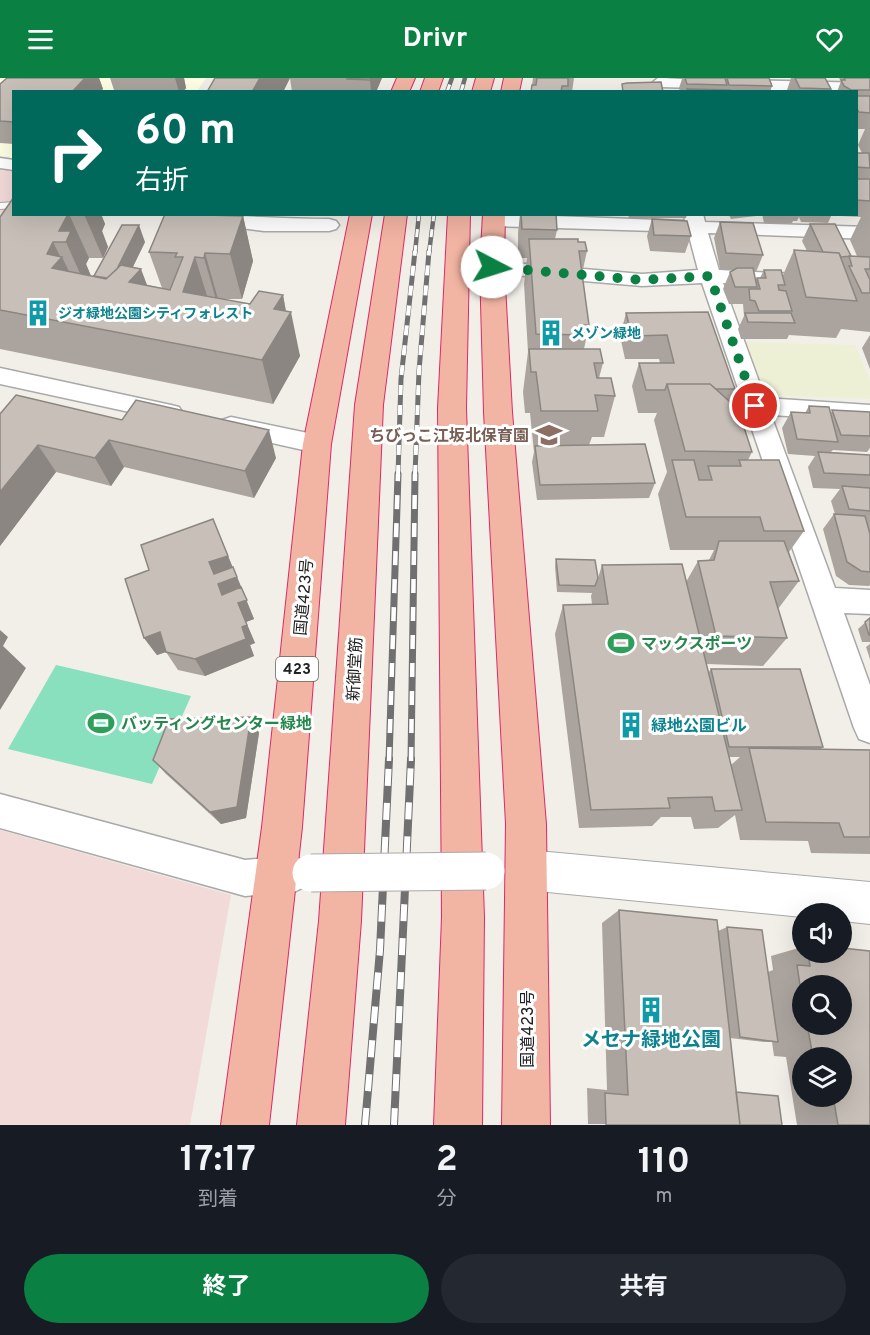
<!DOCTYPE html>
<html lang="ja">
<meta charset="utf-8">
<style>
body{margin:0;font-family:Overpass,"Noto Sans JP",sans-serif;background:#242831;color:#f1f3f6;height:100vh;display:flex;flex-direction:column;font-size:22px;white-space:nowrap}
*{box-sizing:border-box;margin:0}
p{font-size:20px;color:#9ea1a6}
.icon{flex:none;width:33px;height:33px;fill:none;stroke:currentColor;stroke-width:2;stroke-linecap:round;stroke-linejoin:round}
.map{position:relative;height:1047px;overflow:hidden}
.sheet{display:flex;flex-direction:column;background:#171b24;flex:1}
.sheet>*{flex:none}
.hud{position:absolute;left:12px;top:12px;width:846px;height:126px;border-radius:0px;box-shadow:0 6px 24px #0002;background:#00695c;color:#fff;overflow:hidden}
.buttons{position:absolute;left:792px;top:825px;display:grid;gap:12px}
.buttons a{display:grid;place-items:center;width:60px;height:60px;border-radius:50%;background:#171b24;box-shadow:0 6px 24px #0002;font-size:30px}
.pin{position:absolute;display:grid;place-items:center;width:51px;height:51px;color:#fff;margin:-26px;border:3px solid #fff;border-radius:50%;box-shadow:0 2px 6px #0007}
.me{position:absolute;width:66px;margin:-33px;rotate:95deg;stroke-linejoin:round;filter:drop-shadow(0 0 4px #0008)}
.turn{display:flex;align-items:center;gap:21px;height:126px;padding:0 24px;font-size:27px}
.turn .icon{width:78px;height:78px;stroke-width:2.5}
.turn b{display:block;font-size:42px;line-height:51px}
.eta{display:flex;justify-content:space-evenly;align-items:center;height:102px;text-align:center}
.eta b{font-size:36px;font-weight:700;line-height:42px}
.cta{display:flex;gap:12px;margin-top:auto;padding:12px 24px}
.cta a{flex:1;height:69px;border-radius:36px;background:#0b8043;color:#fff;font-size:24px;font-weight:700;line-height:69px;text-align:center}
.cta a+a{background:#242831;color:#f1f3f6}
header{display:flex;justify-content:space-between;align-items:center;height:78px;padding:0 24px;background:#0b8043;color:#fff;font-size:27px;font-weight:700}
.map>svg:first-child{display:block}
.commercial{fill:#f2dad9}
.education{fill:#ffffe5}
.farmland{fill:#eef0d5}
.pitch{fill:#88e0be}
.lines{fill:none;stroke-linecap:round;stroke-linejoin:round}
.service-casing{stroke:#a9a9a9;stroke-width:2}
.minor-casing{stroke:#a9a9a9;stroke-width:3}
.tertiary-casing{stroke:#a9a9a9;stroke-width:2}
.trunk-casing{stroke:#dc2a67;stroke-width:2}
.service{fill:#fff;fill-rule:evenodd}
.minor{fill:#fff;fill-rule:evenodd}
.tertiary{fill:#fff;fill-rule:evenodd}
.trunk{fill:#f2b4a3;fill-rule:evenodd}
.rail-far3-casing{stroke:#707070;stroke-width:4.5}
.rail-far2-casing{stroke:#707070;stroke-width:5}
.rail-far1-casing{stroke:#707070;stroke-width:7}
.rail-casing{stroke:#707070;stroke-width:8}
.rail-far3{stroke:#fff;stroke-width:3;stroke-dasharray:8;stroke-linecap:butt}
.rail-far2{stroke:#fff;stroke-width:4;stroke-dasharray:10;stroke-linecap:butt}
.rail-far1{stroke:#fff;stroke-width:4.5;stroke-dasharray:14;stroke-linecap:butt}
.rail{stroke:#fff;stroke-width:6;stroke-dasharray:17;stroke-linecap:butt}
.minor-bridge-casing{stroke:#a9a9a9;stroke-width:39;stroke-linecap:butt}
.minor-bridge{stroke:#fff;stroke-width:37}
.wall{fill:#aba49e;fill-rule:evenodd}
.shaded-wall{fill:#8b8681}
.building{fill:#c7bfb8;stroke:#8b8681;stroke-width:1.5}
.route{stroke:#0b8043;stroke-width:10;stroke-dasharray:0 18}
.labels{text-anchor:middle;stroke-width:6;stroke-linejoin:round;paint-order:stroke}
.far-culture-label{font-size:14px;font-weight:bold;fill:#0d838f;stroke:#fff;text-anchor:start}
.shield{fill:#fff;stroke:#646464;stroke-width:1.5}
.shield-label{font-size:15px;font-weight:bold;fill:#222}
.education-label{font-size:16px;font-weight:bold;fill:#785e54;stroke:#fff;text-anchor:end}
.street-label{font-size:16px;fill:#222;stroke:#fff}
.leisure-label{font-size:16px;font-weight:bold;fill:#27864d;stroke:#fff;text-anchor:start}
.culture-label{font-size:16px;font-weight:bold;fill:#0d838f;stroke:#fff;text-anchor:start}
.near-culture-label{font-size:20px;font-weight:bold;fill:#0d838f;stroke:#fff}
</style>
<header><svg class="icon" aria-label="menu" viewBox="0 0 24 24"><path d="M4 6h16M4 12h16M4 18h16"/></svg>Drivr<svg class="icon" aria-label="heart" viewBox="0 0 24 24"><path d="M12 20l-8-8c-3-5 5-10 8-4 3-6 11-1 8 4z"/></svg></header>
<div class="map">
<svg width="870" height="1047" viewBox="0 0 870 1047">
<rect width="100%" height="100%" fill="#f2efe9"/>
<path class="commercial" d="M0,91L14,93L13,132L0,140Z
M0,752L231,817L190,1047H0Z"/>
<path class="education" d="M0,0H206L197,13L14,14L13,80L0,78Z"/>
<path class="farmland" d="M742,264L855,267L870,303V321L761,317Z"/>
<path class="pitch" d="M56,587L191,618L152,706L8,671Z"/>
<g class="lines">
<g class="service-casing">
<path id="service" d="M14,124V130L0,131V125Z"/>
</g>
<g class="minor-casing">
<path id="minor" d="M658,0L870,5V15L661,9L653,4Z
M0,80L14,82V92L0,90Z
M171,136C224,136 276,141 329,141L336,143L339,147L336,151L329,153H264L180,142L173,140Z
M500,136L685,143L684,136H703L705,144L870,149V161L708,155L719,192L870,200V212L723,205L765,320L870,327V343L771,337L835,510L870,512V536L844,535L870,607V665L859,661L854,650L702,205L642,208L492,195L485,193L482,189L485,185L492,183L642,196L698,192L688,154L494,148L487,146L485,142L487,138Z
M0,290L171,327L179,329L183,335L179,341L171,343L0,306Z
M231,339L317,357L326,360L329,366L326,372L317,375L222,354L219,348L222,342Z
M0,716L245,782L294,778L306,784L312,796L306,808L294,814L245,818L0,750Z"/>
</g>
<g class="tertiary-casing">
<path id="tertiary" d="M527,772L870,804V846L842,843V836H802V839L527,812L513,806L507,792L513,778Z"/>
</g>
<g class="trunk-casing">
<path id="trunk" d="M397,0H415L409,14H391Z
M425,0H443L438,14H420Z
M476,0H494L490,14H472Z
M504,0H522L519,14H501Z
M350,136H372L331,366L302,749L269,1047H221L262,749L303,366Z
M385,136H407L383,327L361,843L345,1047H297L319,843L355,327Z
M448,136H470L466,330L484,839L482,1047H434L442,839L438,330Z
M483,136H505L504,189L512,334L546,746L550,1047H502L506,746L484,334L480,189Z"/>
</g>
<use href="#service" class="service"/>
<use href="#minor" class="minor"/>
<use href="#tertiary" class="tertiary"/>
<use href="#trunk" class="trunk"/>
<g class="rail-far3-casing">
<path id="rail-far3" d="M447,14L452,0
M461,14L465,0
M415,175L419,136
M429,175L434,136"/>
</g>
<g class="rail-far2-casing">
<path id="rail-far2" d="M398,397L401,301L415,173
M415,397L419,293L429,173"/>
</g>
<g class="rail-far1-casing">
<path id="rail-far1" d="M389,683L398,396
M411,683L415,396"/>
</g>
<g class="rail-casing">
<path id="rail" d="M365,1047L380,872L389,681
M394,1047L411,681"/>
</g>
<use href="#rail-far3" class="rail-far3"/>
<use href="#rail-far2" class="rail-far2"/>
<use href="#rail-far1" class="rail-far1"/>
<use href="#rail" class="rail"/>
<g class="minor-bridge-casing">
<path id="minor-bridge" d="M311,795L486,793"/>
</g>
<use href="#minor-bridge" class="minor-bridge"/>
</g>
<path class="wall" d="M7,0H99L103,11L14,14V66L0,65V6Z
M110,0H184L186,10L183,14H132L114,12Z
M215,0H382L376,14H292L290,0L283,14Z
M533,0H574L572,14H531Z
M667,0H769L772,8L770,14H680L679,10L682,1Z
M791,0H825L831,11L830,14H788L787,12Z
M839,0H870V254L841,251L836,260L789,257L787,261H741L738,251L744,238L743,226H729L723,211L730,194L733,192L720,191L714,160L720,144L763,177L756,194L754,193L755,203L757,200H760L764,192L783,197L794,172L807,173L802,163L810,146L851,178H857L850,162L861,139L841,138L840,136H856V75H862L858,67L865,51H856V14H837L841,3Z
M14,136H101L105,146L102,153L108,169L103,180H89L86,186L91,198H94L145,164L133,189L147,207L162,210L149,174L243,138L253,183L242,221H220L250,226L283,217L286,233L300,278L273,326L0,271V139Z
M520,136H556L557,152L555,161L578,164L587,173L582,196L589,247L584,271L603,285L599,300L615,318L604,359H592L589,367L655,405L649,420L537,422L532,384L534,374L530,335H525L523,314L528,274L524,206L527,180H518V155Z
M557,136H590V138L557,137Z
M628,136H687L686,140H629Z
M726,136H757L756,138L731,141L729,137Z
M762,136H832L828,145L801,144L799,139L797,143H793L792,145H764Z
M652,141L691,158L685,175L650,173L647,158Z
M708,234L735,311L729,323L752,374L748,382L804,453L789,474L799,503L778,531L787,560L763,588L706,586L708,595L711,591L823,669L821,671L870,672V776L811,775L808,763L740,762L735,737L718,750L694,751L691,739H661L652,748L579,750L555,556L563,527L592,526L591,518L592,515L557,514L555,488L556,481L598,500L602,487L686,504L698,483L709,482L714,472H670L658,416L667,394L654,342L657,335H638L632,308L639,285H660L659,281H625L620,258L626,235ZM729,679H740L731,687Z
M870,257V291L862,270Z
M809,328L831,335L832,332L870,335V370L867,374L833,372L831,374L870,377V507L869,508L849,507L836,498L823,451L834,436H835L831,423L840,411L813,410L808,389L815,378L788,376L782,350L791,334L805,335Z
M0,336L276,380L254,420L124,389L111,408L56,394L0,468Z
M213,441L254,541L246,544L255,565L250,567L254,578L205,598L178,592L166,574L157,577L144,560L149,492Z
M870,540V564H862L858,551Z
M870,566V581L866,569Z
M251,639L259,655L246,740L221,746L166,696L153,682Z
M619,832L718,853L727,849L768,894L773,892L771,878L802,869V874H842L870,1047H797L786,979L774,978L772,964H764L730,960L736,1014L782,1047L588,1046L587,1010L607,1012L602,845ZM802,908L842,946H802ZM802,980H842V1018H802Z"/>
<path class="shaded-wall" d="M85,0H99L103,11L101,14H72Z
M175,0H184L186,10L183,14H179Z
M260,0H290L283,14H252Z
M371,0H382L376,14H371L370,2Z
M68,136H69L89,180L86,186L91,198L86,209L66,164L59,153Z
M84,136H101L105,146L102,153L108,169L103,180Z
M243,138L253,183L242,221L230,176Z
M139,147L145,164L119,217L112,200Z
M53,164L61,180L62,179L84,224L52,190L47,176Z
M205,175L218,221L217,225L204,180Z
M195,179L209,224L183,214Z
M141,191L158,236L129,204Z
M283,217L287,240L291,234L300,278L273,326L262,282L274,231Z
M269,352L276,380L254,420L245,393Z
M109,362L124,389L111,408L95,380Z
M38,367L56,394L0,468V414Z
M213,441L236,498L233,489L245,518L222,517L209,484Z
M241,509L254,541L246,544L255,565L250,567L254,578L205,598L195,581L242,549L238,525Z
M0,552L8,559L3,568L26,590L0,632Z
M160,554L172,572L157,577L144,560Z
M251,639L259,655L246,740L221,746L210,734Z"/>
<path class="building" d="M7,0H85L72,14H14V44L0,43V6Z
M215,0H260L252,14H207Z
M347,0H371L370,2L347,1Z
M537,0H568V8H562L561,14H531L532,7H536Z
M685,0H725L727,7L687,6Z
M727,0H769L772,8L729,7Z
M795,0H825L831,11L800,10Z
M844,0H870V12H851L844,8L841,2H845Z
M661,4L663,14H623L622,6L627,5Z
M687,11L730,12V14H688Z
M856,18H870V35L859,34L856,30Z
M856,75H869L870,90L856,89Z
M856,101H870V123L856,122Z
M14,119V136H68L59,153H71L66,164H53L47,176L62,179L52,190L106,201L121,187L141,191L129,204L170,212L183,179H175L177,175L149,174L165,136L243,138L230,176L205,175L204,180L195,179L183,214L250,226L259,213L283,217L274,231L291,234L262,282L0,232V139Z
M521,136H556L557,152L522,151Z
M652,141L687,143L691,158L654,157Z
M720,144L753,145L763,177L726,175Z
M810,146H835L851,178L841,179L839,175L823,174Z
M122,147H139L117,191L107,200L94,198Z
M529,161H578V164H585L587,173H579L589,247H584L585,257L536,256Z
M794,172L839,175L857,223L806,219Z
M849,178L870,179V191H865L870,202V215H862L849,188H852Z
M737,190H753L757,209H735L730,194Z
M764,192H781L785,207H778L779,212L786,213L792,233H759L755,223L750,222L749,211H760L757,200H766Z
M708,234L735,311H716L710,306H667L665,312H646L639,285H674L667,257L632,258L626,235Z
M745,235H791L795,245L748,244Z
M529,271H600L603,285H594L597,300H611L615,318L595,317L598,333H541L536,294H531Z
M667,306H710L738,331L752,374L685,373Z
M16,317L122,342L136,322L269,352L245,393L109,362L95,380L38,367L0,414V336Z
M809,328L829,329L838,364L797,361L791,334L810,335Z
M832,332L870,334V358L841,357Z
M645,366L655,405L540,407L535,368Z
M818,374L870,377V397L824,395Z
M672,382H694L699,402H712L708,388H741L739,382H779L804,453H764L760,439H686Z
M842,408L870,410V433L849,431Z
M834,436L865,438L870,456V494L861,493L847,484Z
M213,441L228,478L209,484L214,496L233,489L237,499L218,506L222,517L241,509L247,522L238,525L247,547L242,549L246,561L195,581L166,574L160,554L144,560L125,501L149,492L141,467Z
M719,463H784L799,503L770,504L787,560L716,558L698,483L714,482Z
M556,481L595,482L598,500L595,508L559,507Z
M682,486L742,732L715,733L712,719L668,720L670,730L591,732L563,527L608,526L602,487Z
M870,540V557H869L865,544Z
M711,591H800L823,669H729Z
M251,639L237,729L210,734L153,682L169,641Z
M749,670L870,672V759H844L839,745L766,744Z
M619,832L717,842L740,1047H606L605,1015L628,1017Z
M727,849L762,852L778,964L740,959Z
M842,870L870,873V1047H838L833,1018H842V980L813,979L807,946H842V908H802V921L797,887L810,888L808,874H842Z
M736,1014L778,1018L782,1047H740Z"/>
<g class="lines">
<path class="route" d="M492,189L642,202L710,198L755,328"/>
</g>
<defs>
<g id="building-bare" transform="scale(2.07)"><path d="M-4-6H4V6H1V3H-1V6H-4ZM-2.5-4.3h1.7v1.8h-1.7ZM.8-4.3h1.7v1.8H.8ZM-2.5-1h1.7V.8h-1.7ZM.8-1h1.7V.8H.8Z" fill="#0f9aa8" stroke="#fff" stroke-width="2.5" paint-order="stroke"/></g>
<g id="school-bare" transform="scale(2.07)"><path d="M0-5L7-2L0 1L-7-2ZM-4 1L0 2.5L4 1V4Q0 6-4 4Z" fill="#8d6e63" stroke="#fff" stroke-width="2.5" paint-order="stroke"/></g>
<g id="stadium-bare" transform="scale(2.07)"><path d="M0-5a6.5 5 0 1 0 0 10a6.5 5 0 1 0 0-10ZM-3.5-1.8h7v3.6h-7Z" fill="#2e9e5b" stroke="#fff" stroke-width="2.5" paint-order="stroke"/></g>
</defs>
<g fill-rule="evenodd">
<use href="#building-bare" x="38" y="235"/>
<use href="#building-bare" x="551" y="255"/>
<use href="#school-bare" x="549" y="357"/>
<use href="#stadium-bare" x="621" y="565"/>
<use href="#stadium-bare" x="101" y="645"/>
<use href="#building-bare" x="631" y="647"/>
<use href="#building-bare" x="651" y="932"/>
</g>
<g class="labels">
<g class="far-culture-label">
<text x="58" y="240">ジオ緑地公園シティフォレスト</text>
<text x="571" y="260">メゾン緑地</text>
</g>
<rect class="shield" x="276" y="579" width="42" height="24" rx="4.5"/>
<g class="shield-label">
<text x="297" y="596">423</text>
</g>
<g class="education-label">
<text x="529" y="363">ちびっこ江坂北保育園</text>
</g>
<g class="street-label">
<text transform="translate(303 519) rotate(-85)" y="6">国道423号</text>
<text transform="translate(354 591) rotate(-87)" y="6">新御堂筋</text>
<text transform="translate(527 951) rotate(-90)" y="6">国道423号</text>
</g>
<g class="leisure-label">
<text x="641" y="571">マックスポーツ</text>
<text x="121" y="651">バッティングセンター緑地</text>
</g>
<g class="culture-label">
<text x="651" y="653">緑地公園ビル</text>
</g>
<g class="near-culture-label">
<text x="651" y="968">メセナ緑地公園</text>
</g>
</g>
</svg>
<div class="buttons">
<a><svg class="icon" aria-label="sound" viewBox="0 0 24 24"><path d="M4 9h4l5-4v14l-5-4H4zM17 9q2 3 0 6"/></svg></a>
<a><svg class="icon" aria-label="search" viewBox="0 0 24 24"><circle cx="10" cy="10" r="6"/><path d="M15 15l6 6"/></svg></a>
<a><svg class="icon" aria-label="layers" viewBox="0 0 24 24"><path d="M12 4l9 5-9 5-9-5zM3 14l9 5 9-5"/></svg></a>
</div>
<div class="pin" style="left:755px;top:328px;background:#d93025"><svg class="icon" aria-label="arrive" viewBox="0 0 24 24"><path d="M6 21V4h12l-3 4 3 4H6"/></svg></div>
<svg class="me" style="left:492px;top:189px" viewBox="-20 -20 40 40"><circle r="19" fill="#fff"/><path d="M0-13L10 11 0 6-10 11z" fill="#0b8043"/></svg>
<div class="hud">
<div class="turn"><svg class="icon" aria-label="right" viewBox="0 0 24 24"><path d="M7 20v-9h11M14 6l5 5-5 5"/></svg><div><b>60 m</b>右折</div></div>
</div>
</div>
<section class="sheet">
<div class="eta">
<div><b>17:17</b><p>到着</p></div>
<div><b>2</b><p>分</p></div>
<div><b>110</b><p>m</p></div>
</div>
<div class="cta"><a>終了</a><a>共有</a></div>
</section>
